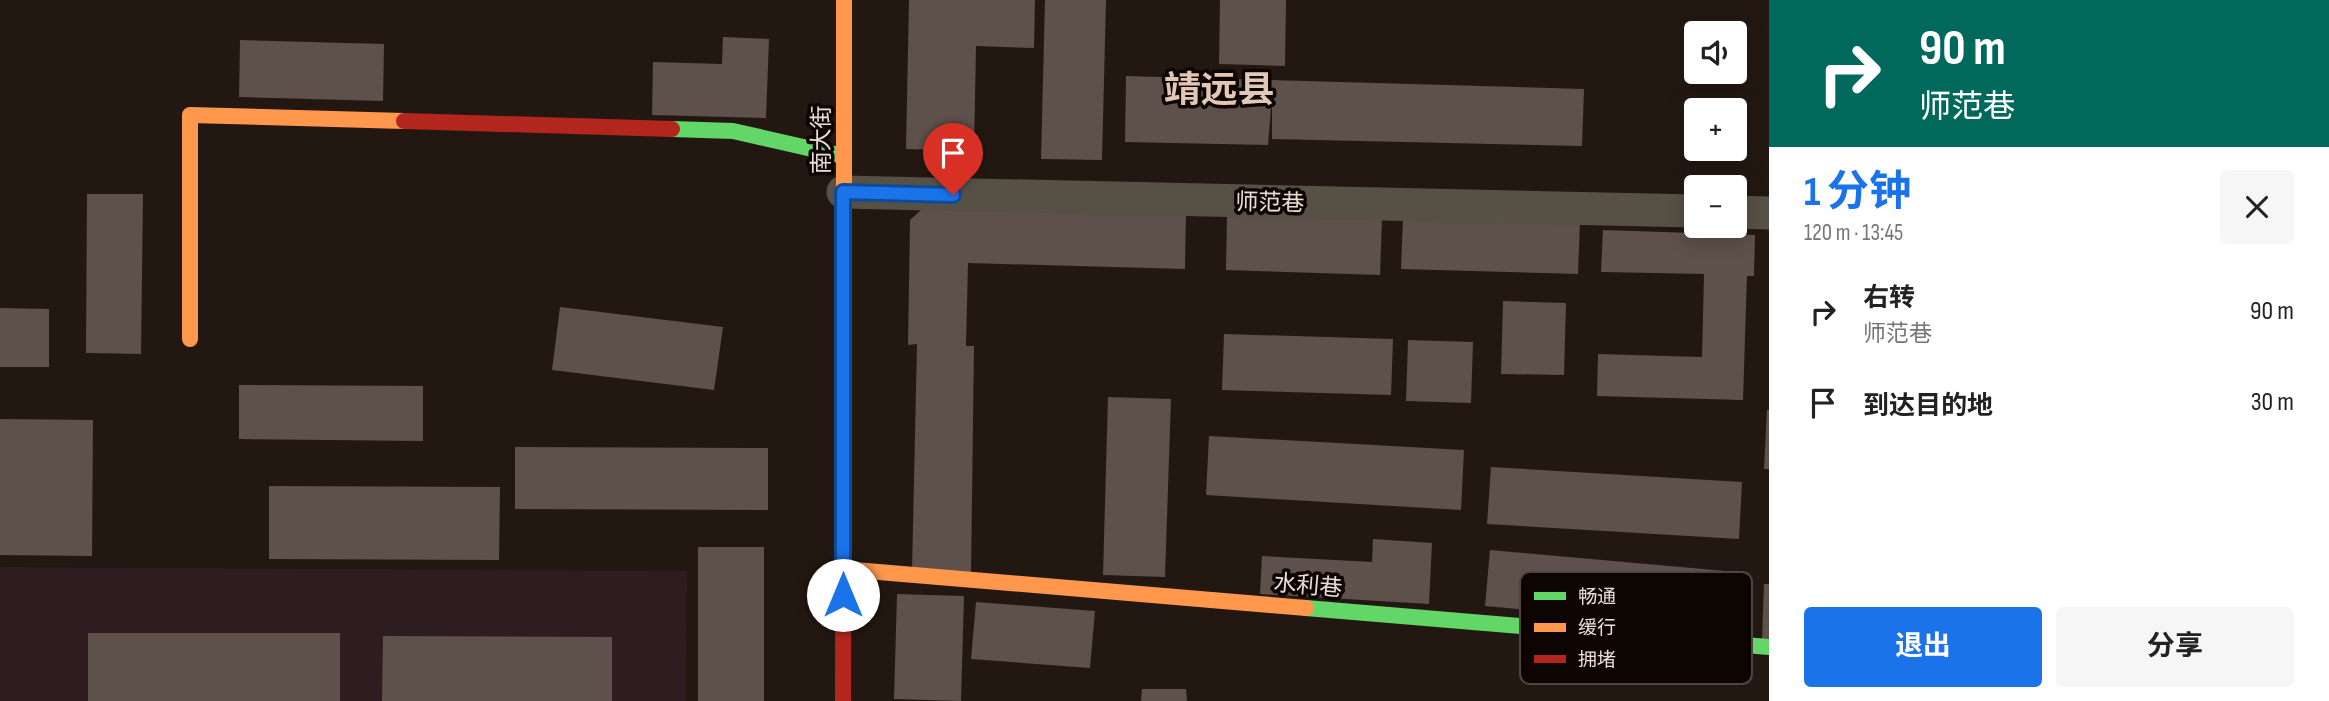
<!DOCTYPE html>
<html lang="zh">
<meta charset="utf-8">
<style>
body{margin:0;font-family:"Sofia Sans Condensed","Noto Sans SC",sans-serif;background:#f6f6f6;color:#222;height:100vh;display:flex;flex-direction:column;font-size:26px;white-space:nowrap}
*{box-sizing:border-box;margin:0}
p{font-size:23px;color:#767676}
.icon{flex:none;width:38px;height:38px;fill:none;stroke:currentColor;stroke-width:2;stroke-linecap:round;stroke-linejoin:round}
.map{position:relative;flex:1;overflow:hidden}
.panel{display:flex;flex-direction:column;background:#fff;width:560px}
.panel>*{flex:none}
.guide{background:#00695c;color:#fff;overflow:hidden}
.controls{position:absolute;left:1684px;top:21px;display:grid;gap:14px}
.controls a{display:grid;place-items:center;width:63px;height:63px;border-radius:7px;background:#fff;box-shadow:0 4px 18px #0003;font-size:35px}
.pin{position:absolute;display:grid;place-items:center;width:60px;height:60px;color:#fff;margin:-72px -30px;border-radius:50% 50% 50% 0;rotate:-45deg;box-shadow:0 0 7px #0007}
.pin .icon{rotate:45deg}
.me{position:absolute;width:77px;margin:-38px;rotate:0deg;stroke-linejoin:round;filter:drop-shadow(0 0 5px #0008)}
.turn{display:flex;align-items:center;gap:24px;height:147px;padding:0 35px;font-size:32px}
.turn .icon{width:91px;height:91px;stroke-width:2.5}
.turn b{display:block;font-size:49px;line-height:60px}
.round{display:grid;place-items:center;flex:none;width:74px;height:74px;border-radius:7px;background:#f6f6f6}
.overview{display:flex;align-items:center;justify-content:space-between;height:119px;padding:0 35px}
h1{font-size:42px;font-weight:700;line-height:52px;color:#1a73e8}
.cta{display:flex;gap:14px;margin-top:auto;padding:14px 35px}
.cta a{flex:1;height:80px;border-radius:7px;background:#1a73e8;color:#fff;font-size:28px;font-weight:700;line-height:80px;text-align:center}
.cta a+a{background:#f6f6f6;color:#222}
ul{padding:0;list-style:none}
li{display:flex;align-items:center;gap:21px;height:91px;padding:0 35px}
li div{flex:1}
li b{display:block;font-size:26px}
li em{font-style:normal}
main{display:flex;flex:1;min-height:0}
.map>svg:first-child{display:block}
.education{fill:#2d1c20}
.building{fill:#5e504a}
.lines{fill:none;stroke-linecap:round;stroke-linejoin:round}
.street{stroke:#575045;stroke-width:33}
.fast{stroke:#63d668;stroke-width:16}
.slow{stroke:#ff974d;stroke-width:16}
.jam{stroke:#b3261e;stroke-width:16}
.route-casing{stroke:#114b97;stroke-width:18}
.route{stroke:#1a73e8;stroke-width:12}
.labels{text-anchor:middle;stroke-width:7;stroke-linejoin:round;paint-order:stroke}
.street-label{font-size:23px;fill:#ecded6;stroke:#0c0502}
.town-label{font-size:37px;font-weight:bold;fill:#e2c6b6;stroke:#0c0502}
.key{fill:#0c0502;stroke:#4f4642;stroke-width:2}
.key-label{font-size:19px;fill:#ecded6}
</style>
<main>
<div class="map">
<svg width="1769" height="701" viewBox="0 0 1769 701">
<rect width="100%" height="100%" fill="#231811"/>
<path class="education" d="M0,567L687,571L686,701H0Z"/>
<path class="building" d="M909,0H1035L1034,48L976,46L974,151L906,149Z
M1045,0H1106L1102,160L1041,159Z
M1220,0H1286L1285,66L1219,64Z
M723,37L769,39L766,118L652,115L653,62L722,64Z
M240,40L384,44L383,101L239,97Z
M1126,76L1584,89L1582,146L1272,139V95L1268,145L1125,142Z
M87,194H143L141,354L86,353Z
M930,202L1186,209L1185,269L968,263L966,346H974L971,573L912,571L917,344L908,345L910,220Z
M1227,214L1382,219L1380,275L1226,270Z
M1403,217L1580,222L1578,274L1401,269Z
M1603,230L1755,235L1754,276H1747L1743,400L1597,396L1598,354L1702,357L1704,274L1601,272Z
M1503,301L1566,303L1564,375L1501,374Z
M560,307L723,327L714,390L552,370Z
M0,308L49,309V367H0Z
M1224,334L1393,339L1391,395L1222,390Z
M1408,340L1473,342L1471,403L1406,401Z
M239,385L423,386V441L239,439Z
M1108,397L1171,399L1165,577L1103,575Z
M1767,410H1769V469H1764Z
M0,419L93,420L92,556L0,555Z
M1209,436L1464,450L1461,510L1206,495Z
M515,447L768,448V510L515,509Z
M1491,467L1742,482L1739,539L1487,524Z
M269,486L500,487L499,560L269,559Z
M1373,539L1432,543L1429,604L1260,594L1262,556L1372,562Z
M698,547H764V701H698Z
M1490,550L1725,571L1719,627L1485,606Z
M1764,584H1769V640H1762Z
M897,594L964,596L961,701L894,699Z
M976,602L1095,611L1090,668L971,659Z
M88,633H340V701H88Z
M383,636L612,637V701H382Z
M1142,689H1186L1187,701H1141Z"/>
<g class="lines">
<path class="street" d="M843,192L1696,211
M1734,212L1769,213"/>
<path class="fast" d="M672,129L733,131L843,156
M1306,608L1769,647"/>
<path class="slow" d="M844,247V0
M190,339V115L404,121
M843,569L1306,608"/>
<path class="jam" d="M404,121L672,129
M843,701L844,247"/>
</g>
<g class="lines">
<g class="route-casing">
<path id="route" d="M843,595V192L953,195"/>
</g>
<use href="#route" class="route"/>
</g>
<g class="labels">
<g class="street-label">
<text transform="translate(821 140) rotate(-90)" y="8">南大街</text>
<text transform="translate(1270 202) rotate(1)" y="8">师范巷</text>
<text transform="translate(1308 585) rotate(5)" y="8">水利巷</text>
</g>
<g class="town-label">
<text x="1219" y="102">靖远县</text>
</g>
</g>
<rect x="1520" y="572" width="232" height="112" rx="10" class="key"/>
<rect x="1534" y="592" width="32" height="8" fill="#63d668"/>
<rect x="1534" y="623" width="32" height="9" fill="#ff974d"/>
<rect x="1534" y="655" width="32" height="8" fill="#b3261e"/>
<g class="key-label">
<text x="1578" y="603">畅通</text>
<text x="1578" y="634">缓行</text>
<text x="1578" y="666">拥堵</text>
</g>
</svg>
<div class="controls">
<a><svg class="icon" aria-label="sound" viewBox="0 0 24 24"><path d="M4 9h4l5-4v14l-5-4H4zM17 9q2 3 0 6"/></svg></a>
<a>+</a>
<a>−</a>
</div>
<div class="pin" style="left:953px;top:195px;background:#d93025"><svg class="icon" aria-label="arrive" viewBox="0 0 24 24"><path d="M6 21V4h12l-3 4 3 4H6"/></svg></div>
<svg class="me" style="left:843px;top:595px" viewBox="-20 -20 40 40"><circle r="19" fill="#fff"/><path d="M0-13L10 11 0 6-10 11z" fill="#1a73e8"/></svg>
</div>
<section class="panel">
<div class="guide">
<div class="turn"><svg class="icon" aria-label="right" viewBox="0 0 24 24"><path d="M7 20v-9h11M14 6l5 5-5 5"/></svg><div><b>90 m</b>师范巷</div></div>
</div>
<div class="overview"><div><h1>1 分钟</h1><p>120 m · 13:45</p></div><a class="round"><svg class="icon" aria-label="close" viewBox="0 0 24 24"><path d="M6 6l12 12M18 6L6 18"/></svg></a></div>
<ul>
<li><svg class="icon" aria-label="right" viewBox="0 0 24 24"><path d="M7 20v-9h11M14 6l5 5-5 5"/></svg><div><b>右转</b><p>师范巷</p></div><em>90 m</em></li>
<li><svg class="icon" aria-label="arrive" viewBox="0 0 24 24"><path d="M6 21V4h12l-3 4 3 4H6"/></svg><div><b>到达目的地</b></div><em>30 m</em></li>
</ul>
<div class="cta"><a>退出</a><a>分享</a></div>
</section>
</main>
